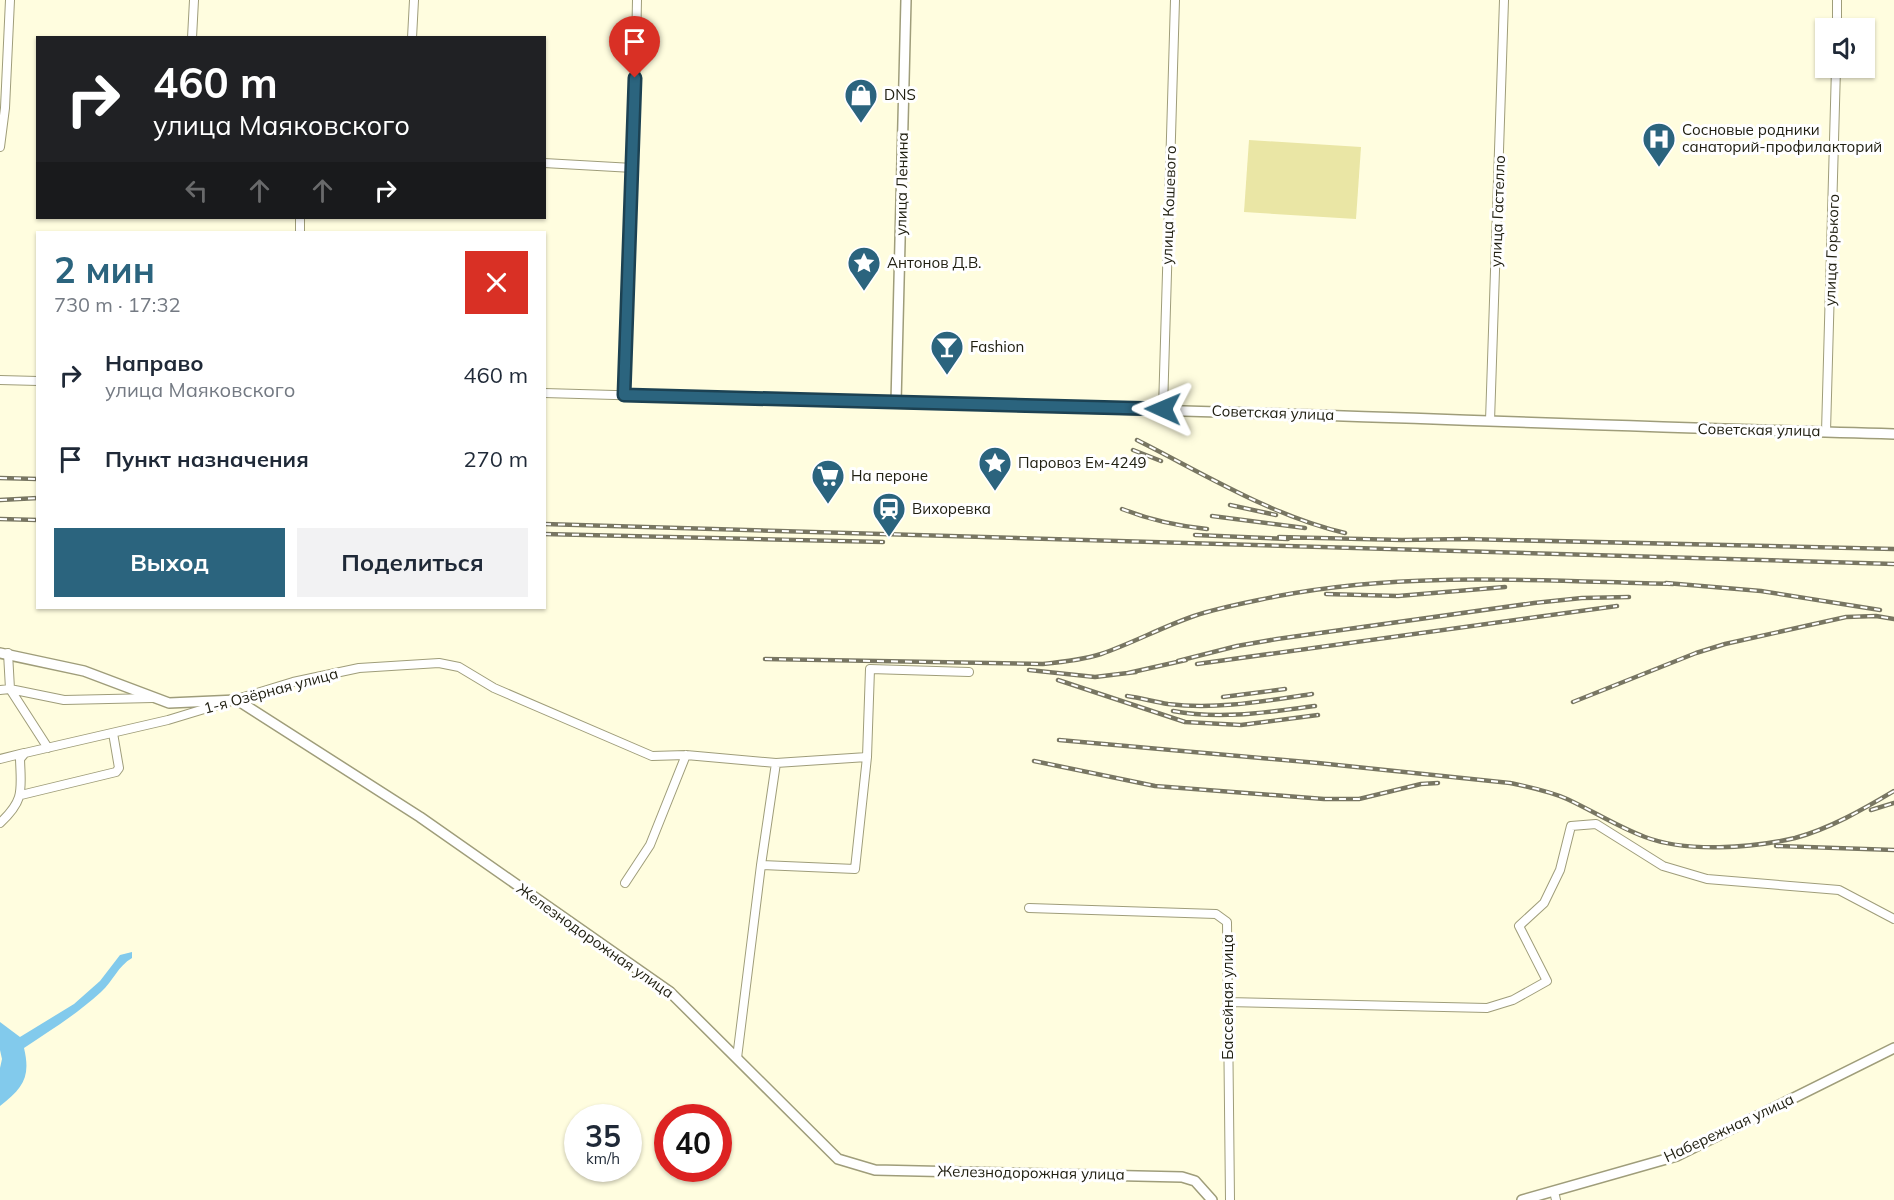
<!DOCTYPE html>
<html lang="ru">
<meta charset="utf-8">
<style>
body{margin:0;font-family:Mulish,sans-serif;background:#f2f2f3;color:#1f2937;height:100vh;display:flex;flex-direction:column;font-size:22px;white-space:nowrap}
*{box-sizing:border-box;margin:0}
p{font-size:20px;color:#747a83}
.icon{flex:none;width:33px;height:33px;fill:none;stroke:currentColor;stroke-width:2;stroke-linecap:round;stroke-linejoin:round}
.map{position:relative;flex:1;overflow:hidden}
.details{position:absolute;left:36px;top:231px;width:510px;height:378px;display:flex;flex-direction:column;background:#fff;border-radius:0px;box-shadow:0 2px 4px #0004}
.details>*{flex:none}
.hud{position:absolute;left:36px;top:36px;width:510px;height:183px;border-radius:0px;box-shadow:0 2px 4px #0004;background:#202124;color:#fff;overflow:hidden}
.tools{position:absolute;left:1815px;top:18px;display:grid;gap:12px}
.tools a{display:grid;place-items:center;width:60px;height:60px;border-radius:0px;background:#fff;box-shadow:0 2px 4px #0004;font-size:30px}
.speed{position:absolute;left:564px;top:1104px;display:flex;gap:12px;font-size:30px;font-weight:700;text-align:center}
.speed>*{display:grid;place-content:center;width:78px;height:78px;border-radius:50%;background:#fff;box-shadow:0 2px 4px #0004;line-height:1}
.speed small{font-size:15px;font-weight:400}
.speed .limit{border:9px solid #d22;background:#fff;color:#111}
.pin{position:absolute;display:grid;place-items:center;width:51px;height:51px;color:#fff;margin:-62px -26px;border-radius:50% 50% 50% 0;rotate:-45deg;box-shadow:0 0 6px #0007}
.pin .icon{rotate:45deg}
.me{position:absolute;width:66px;margin:-33px;rotate:271deg;stroke-linejoin:round;filter:drop-shadow(0 0 4px #0008)}
.turn{display:flex;align-items:center;gap:21px;height:126px;padding:0 18px;font-size:27px}
.turn .icon{width:78px;height:78px;stroke-width:2.5}
.turn b{display:block;font-size:42px;line-height:51px}
.lanes{display:flex;align-items:center;height:57px;padding:0 18px;background:#0003;justify-content:center;gap:30px;direction:ltr}
.lanes .off{opacity:.35}
.round{display:grid;place-items:center;flex:none;width:63px;height:63px;border-radius:0px;background:#f2f2f3}
.overview{display:flex;align-items:center;justify-content:space-between;height:102px;padding:0 18px}
h1{font-size:36px;font-weight:700;line-height:45px;color:#2b647e}
.action{display:flex;gap:12px;margin-top:auto;padding:12px 18px}
.action a{flex:1;height:69px;border-radius:0px;background:#2b647e;color:#fff;font-size:24px;font-weight:700;line-height:69px;text-align:center}
.action a+a{background:#f2f2f3;color:#1f2937}
ul{padding:0;list-style:none}
li{display:flex;align-items:center;gap:18px;height:84px;padding:0 18px}
li div{flex:1}
li b{display:block;font-size:22px}
li em{font-style:normal}
.map>svg:first-child{display:block}
.green{fill:#eae6a5}
.water{fill:#82caec}
.lines{fill:none;stroke-linecap:round;stroke-linejoin:round}
.minor-casing{stroke:#9f9d7a;stroke-width:10}
.tertiary-casing{stroke:#9f9d7a;stroke-width:12}
.minor{stroke:#fff;stroke-width:8}
.tertiary{stroke:#fff;stroke-width:9}
.rail-casing{stroke:#787662;stroke-width:4.5}
.rail{stroke:#fff;stroke-width:2;stroke-dasharray:7;stroke-linecap:butt}
.route-casing{stroke:#1c4152;stroke-width:15}
.route{stroke:#2b647e;stroke-width:10}
.labels{text-anchor:middle;stroke-width:6;stroke-linejoin:round;paint-order:stroke}
.poi-label{font-size:15px;fill:#212012;stroke:#fff;text-anchor:start}
.street-label{font-size:15px;fill:#212012;stroke:#fff}
</style>
<div class="map">
<svg width="1894" height="1200" viewBox="0 0 1894 1200">
<rect width="100%" height="100%" fill="#fffddf"/>
<path class="green" d="M1249,140L1361,147L1356,219L1244,212Z"/>
<path class="water" d="M132,952V958C118,966 113,981 101,992C77,1014 51,1030 24,1048C31,1077 23,1088 0,1106V1068L2,1059L0,1050V1022L20,1037L74,1004L100,981L120,955Z"/>
<g class="lines">
<g class="minor-casing">
<path id="minor" d="M1837,28V0
M192,38L194,0
M412,38L414,0
M0,147L5,108L10,0
M544,163L633,168
M300,232V218
M0,380L38,381
M544,393L896,403
M624,395L634,148L637,0
M1163,409L1175,0
M1490,421L1504,0
M1826,432L1836,68
M8,653L10,689L48,748
M0,690L10,689L64,700L153,698
M0,759L24,753
M21,795L116,772L119,768L113,733
M0,823C25,800 21,790 20,759L25,753L168,720L293,682L359,668L439,663L459,667L494,688L652,756L686,755L776,763L867,757
M761,865L855,869L867,757L870,669L969,672
M625,883L650,845L686,755
M1029,908L1216,914L1227,922L1230,1200
M1227,1002L1487,1008L1513,1000L1547,981L1519,926L1544,903L1560,870L1571,826L1596,824L1663,866L1707,879L1839,890L1894,919
M737,1058L761,865L776,763
M1554,1191L1556,1200"/>
</g>
<g class="tertiary-casing">
<path id="tertiary" d="M906,0L896,403C1229,410 1561,425 1894,434
M0,653L84,671L169,703L237,700L420,817L670,992L838,1159L875,1170L1182,1177L1195,1181L1212,1200
M1522,1200L1677,1156L1894,1048"/>
</g>
<use href="#minor" class="minor"/>
<use href="#tertiary" class="tertiary"/>
<g class="rail-casing">
<path id="rail" d="M1137,440C1204,474 1272,516 1345,533
M1133,450L1161,461
M0,478L38,479
M0,500L38,498
M1230,505L1276,515
M1122,509C1150,520 1177,526 1207,529
M1212,516L1305,528
M0,519L38,520
M544,524L1894,564
M544,534L883,542
M1195,535L1288,539
M1279,537L1402,540L1465,539L1894,549
M1666,583L1761,591L1880,610
M1326,594L1398,596L1505,587
M765,659L1043,664C1063,662 1082,660 1101,654C1133,643 1162,627 1194,616C1221,607 1250,602 1278,596C1409,571 1541,581 1673,584
M1178,661L1237,646L1277,639L1534,603L1582,598L1629,597
M1197,664L1617,606
M1029,670L1095,677L1136,672
M1128,673L1186,660
M1058,680L1185,722L1241,725L1318,715
M1127,696C1141,698 1155,702 1168,704C1216,710 1265,701 1312,694
M1223,697L1285,689
M1573,702L1696,653L1725,644L1846,617L1876,616L1894,619
M1173,711C1221,720 1268,712 1315,706
M1059,740L1318,763L1510,783C1529,787 1549,791 1567,799C1593,811 1618,827 1645,837C1687,853 1752,848 1795,838C1829,829 1864,809 1894,791
M1034,761L1155,786L1324,799H1359L1421,784L1438,783
M1871,810L1894,803
M1776,846L1894,850"/>
</g>
<use href="#rail" class="rail"/>
</g>
<g class="lines">
<g class="route-casing">
<path id="route" d="M635,78L624,395L1163,409"/>
</g>
<use href="#route" class="route"/>
</g>
<defs>
<g id="shop-pin" transform="scale(1.725)"><path d="M0 17L-7.5 6A9.5 9.5 0 1 1 7.5 6Z" fill="#2b647e" stroke="#fff"/><path d="M-5-2.5h2.3a2.7 3.5 0 0 1 5.4 0H5L5.5 6h-11ZM-1.5-2.5h3a1.5 2.3 0 0 0-3 0Z" fill="#fff"/></g>
<g id="hospital-pin" transform="scale(1.725)"><path d="M0 17L-7.5 6A9.5 9.5 0 1 1 7.5 6Z" fill="#2b647e" stroke="#fff"/><path d="M-5-5h3v3.5h4V-5h3V5h-3V1.5h-4V5h-3Z" fill="#fff"/></g>
<g id="sight-pin" transform="scale(1.725)"><path d="M0 17L-7.5 6A9.5 9.5 0 1 1 7.5 6Z" fill="#2b647e" stroke="#fff"/><path d="M0-6L1.8-2.2L6-1.7L2.9 1.2L3.7 5.4L0 3.3L-3.7 5.4L-2.9 1.2L-6-1.7L-1.8-2.2Z" fill="#fff"/></g>
<g id="bar-pin" transform="scale(1.725)"><path d="M0 17L-7.5 6A9.5 9.5 0 1 1 7.5 6Z" fill="#2b647e" stroke="#fff"/><path d="M-6-5H6L.8 .8V4.5H3.5V6h-7V4.5H-.8V.8Z" fill="#fff"/></g>
<g id="supermarket-pin" transform="scale(1.725)"><path d="M0 17L-7.5 6A9.5 9.5 0 1 1 7.5 6Z" fill="#2b647e" stroke="#fff"/><path d="M-6-5.5h2.5l.6 2H6L4.5 2H-2.5L-4.4-4H-6ZM-1.5 3.2a1.3 1.3 0 1 0 .1 0ZM3 3.2a1.3 1.3 0 1 0 .1 0Z" fill="#fff"/></g>
<g id="station-pin" transform="scale(1.725)"><path d="M0 17L-7.5 6A9.5 9.5 0 1 1 7.5 6Z" fill="#2b647e" stroke="#fff"/><path d="M-3-6H3Q5-6 5-4V2Q5 4 3 4L4.5 6H3L1.5 4h-3L-3 6H-4.5L-3 4Q-5 4-5 2V-4Q-5-6-3-6ZM-3.5-4v3h7v-3ZM-3.5 1v1.5H-2V1ZM2 1v1.5H3.5V1Z" fill="#fff"/></g>
</defs>
<g fill-rule="evenodd">
<use href="#shop-pin" x="861" y="95"/>
<use href="#hospital-pin" x="1659" y="139"/>
<use href="#sight-pin" x="864" y="263"/>
<use href="#bar-pin" x="947" y="347"/>
<use href="#sight-pin" x="995" y="463"/>
<use href="#supermarket-pin" x="828" y="476"/>
<use href="#station-pin" x="889" y="509"/>
</g>
<g class="labels">
<g class="poi-label">
<text x="884" y="100">DNS</text>
<text x="1682" y="135">Сосновые родники<tspan x="1682" dy="17">санаторий-профилакторий</tspan></text>
<text x="887" y="268">Антонов Д.В.</text>
<text x="970" y="352">Fashion</text>
<text x="1018" y="468">Паровоз Ем-4249</text>
<text x="851" y="481">На пероне</text>
<text x="912" y="514">Вихоревка</text>
</g>
<g class="street-label">
<text transform="translate(902 184) rotate(-89)" y="5">улица Ленина</text>
<text transform="translate(1169 205) rotate(-88)" y="5">улица Кошевого</text>
<text transform="translate(1498 211) rotate(-88)" y="5">улица Гастелло</text>
<text transform="translate(1832 250) rotate(-88)" y="5">улица Горького</text>
<text transform="translate(1273 413) rotate(2)" y="5">Советская улица</text>
<text transform="translate(1759 430) rotate(1)" y="5">Советская улица</text>
<text transform="translate(271 691) rotate(-15)" y="5">1-я Озёрная улица</text>
<text transform="translate(595 941) rotate(35)" y="5">Железнодорожная улица</text>
<text transform="translate(1228 997) rotate(-90)" y="5">Бассейная улица</text>
<text transform="translate(1729 1128) rotate(-25)" y="5">Набережная улица</text>
<text transform="translate(1031 1173) rotate(1)" y="5">Железнодорожная улица</text>
</g>
</g>
</svg>
<div class="tools">
<a><svg class="icon" aria-label="sound" viewBox="0 0 24 24"><path d="M4 9h4l5-4v14l-5-4H4zM17 9q2 3 0 6"/></svg></a>
</div>
<div class="speed"><div>35<small>km/h</small></div><div class="limit">40</div></div>
<div class="pin" style="left:635px;top:78px;background:#d93025"><svg class="icon" aria-label="arrive" viewBox="0 0 24 24"><path d="M6 21V4h12l-3 4 3 4H6"/></svg></div>
<svg class="me" style="left:1163px;top:409px" viewBox="-20 -20 40 40"><path d="M0-17L14 15 0 8-14 15z" fill="#2b647e" stroke="#fff" stroke-width="4"/></svg>
<div class="hud">
<div class="turn"><svg class="icon" aria-label="right" viewBox="0 0 24 24"><path d="M7 20v-9h11M14 6l5 5-5 5"/></svg><div><b>460 m</b>улица Маяковского</div></div>
<div class="lanes"><svg class="icon off" aria-label="left" viewBox="0 0 24 24"><path d="M17 20v-9H6M10 6l-5 5 5 5"/></svg><svg class="icon off" aria-label="ahead" viewBox="0 0 24 24"><path d="M12 20V5M6 11l6-6 6 6"/></svg><svg class="icon off" aria-label="ahead" viewBox="0 0 24 24"><path d="M12 20V5M6 11l6-6 6 6"/></svg><svg class="icon" aria-label="right" viewBox="0 0 24 24"><path d="M7 20v-9h11M14 6l5 5-5 5"/></svg></div>
</div>
<section class="details">
<div class="overview"><div><h1>2 мин</h1><p>730 m · 17:32</p></div><a class="round" style="background:#d93025;color:#fff"><svg class="icon" aria-label="close" viewBox="0 0 24 24"><path d="M6 6l12 12M18 6L6 18"/></svg></a></div>
<ul>
<li><svg class="icon" aria-label="right" viewBox="0 0 24 24"><path d="M7 20v-9h11M14 6l5 5-5 5"/></svg><div><b>Направо</b><p>улица Маяковского</p></div><em>460 m</em></li>
<li><svg class="icon" aria-label="arrive" viewBox="0 0 24 24"><path d="M6 21V4h12l-3 4 3 4H6"/></svg><div><b>Пункт назначения</b></div><em>270 m</em></li>
</ul>
<div class="action"><a>Выход</a><a>Поделиться</a></div>
</section>
</div>
